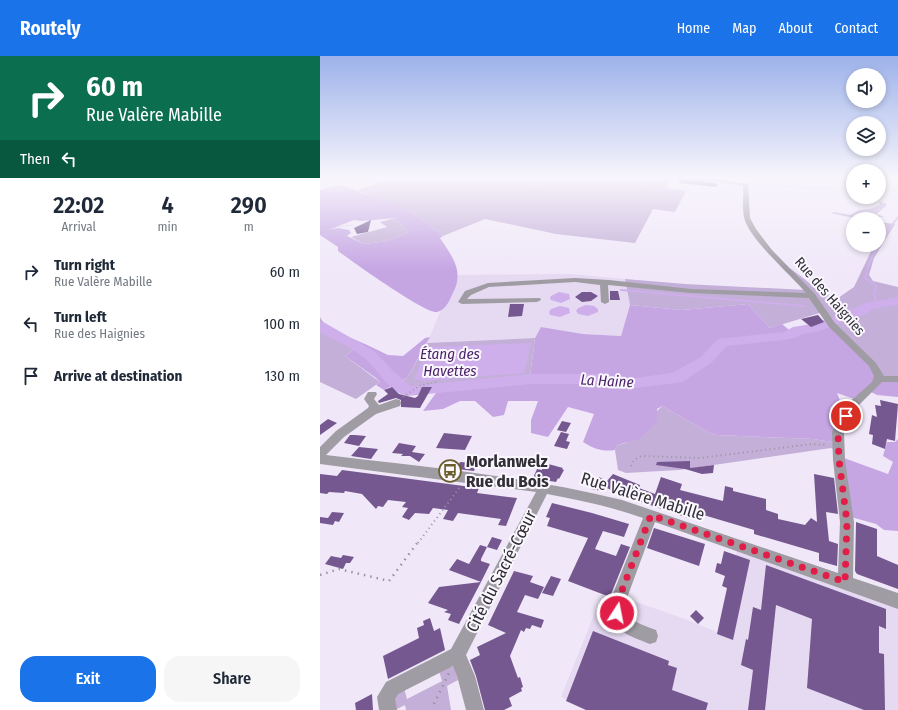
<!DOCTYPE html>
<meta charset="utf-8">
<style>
body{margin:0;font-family:"Fira Sans Condensed",sans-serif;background:#f6f6f7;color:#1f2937;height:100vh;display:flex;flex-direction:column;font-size:15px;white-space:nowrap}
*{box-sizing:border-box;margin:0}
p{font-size:13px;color:#747a83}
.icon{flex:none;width:22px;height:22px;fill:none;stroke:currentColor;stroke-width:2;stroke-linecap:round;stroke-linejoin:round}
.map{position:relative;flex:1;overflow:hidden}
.side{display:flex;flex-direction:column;background:#fff;width:320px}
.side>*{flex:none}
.top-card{background:#0b6e4f;color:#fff;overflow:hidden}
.tools{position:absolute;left:526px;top:12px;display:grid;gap:8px}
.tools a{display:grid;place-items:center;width:40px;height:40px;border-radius:50%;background:#fff;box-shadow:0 2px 6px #0003;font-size:20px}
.pin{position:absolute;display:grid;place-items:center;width:34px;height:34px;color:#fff;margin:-17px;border:2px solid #fff;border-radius:50%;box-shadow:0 1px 4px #0007}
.me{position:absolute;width:44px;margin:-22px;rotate:11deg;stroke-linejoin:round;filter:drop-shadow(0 0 3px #0008)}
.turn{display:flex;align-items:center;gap:14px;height:84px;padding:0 20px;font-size:18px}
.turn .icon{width:52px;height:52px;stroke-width:2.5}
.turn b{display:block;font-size:28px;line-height:34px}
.then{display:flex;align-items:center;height:38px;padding:0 20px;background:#0003;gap:8px;font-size:15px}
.eta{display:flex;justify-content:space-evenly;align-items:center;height:68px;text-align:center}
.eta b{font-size:24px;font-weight:600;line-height:28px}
.cta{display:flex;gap:8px;margin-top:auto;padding:8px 20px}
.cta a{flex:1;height:46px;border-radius:16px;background:#1a73e8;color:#fff;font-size:16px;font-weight:600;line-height:46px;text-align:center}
.cta a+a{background:#f6f6f7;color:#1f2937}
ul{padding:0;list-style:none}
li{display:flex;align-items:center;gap:12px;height:52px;padding:0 20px}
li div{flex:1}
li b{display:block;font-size:15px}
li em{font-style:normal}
header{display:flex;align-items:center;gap:24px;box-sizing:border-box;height:56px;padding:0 20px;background:#1a73e8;color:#fff}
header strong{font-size:19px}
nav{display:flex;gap:22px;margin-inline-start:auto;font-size:14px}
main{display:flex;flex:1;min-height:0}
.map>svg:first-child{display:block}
.built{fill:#e5daf2}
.green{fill:#c3afd8}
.forest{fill:#c5a6e3;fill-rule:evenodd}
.water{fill:#ceafec}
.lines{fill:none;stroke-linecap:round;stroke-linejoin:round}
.stream-far1{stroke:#ceafec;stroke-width:1.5}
.stream{stroke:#ceafec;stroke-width:2}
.river{fill:#ceafec;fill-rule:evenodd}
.building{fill:#755890}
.path-far3{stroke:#9a94a0;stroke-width:1;stroke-dasharray:0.5 1.5;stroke-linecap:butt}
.path-far2{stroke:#9a94a0;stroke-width:1.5;stroke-dasharray:1 3;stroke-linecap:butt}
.path-far1{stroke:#9a94a0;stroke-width:2;stroke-dasharray:1 3.5;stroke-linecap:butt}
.path{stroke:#9a94a0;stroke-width:2.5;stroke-dasharray:1.5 5;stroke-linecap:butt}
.minor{fill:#a09ca4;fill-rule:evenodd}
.route{stroke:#e11d48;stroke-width:7;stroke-dasharray:0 12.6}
.labels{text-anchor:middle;stroke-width:4;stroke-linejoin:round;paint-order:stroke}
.street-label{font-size:14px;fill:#312e35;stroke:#fbf7fe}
.water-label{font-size:15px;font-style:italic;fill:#481f66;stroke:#fbf7fe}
.near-poi-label{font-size:17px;font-weight:bold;fill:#312e35;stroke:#fbf7fe;text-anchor:start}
.near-street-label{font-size:17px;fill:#312e35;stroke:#fbf7fe}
</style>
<header>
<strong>Routely</strong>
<nav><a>Home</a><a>Map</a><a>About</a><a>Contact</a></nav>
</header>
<main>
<section class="side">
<div class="top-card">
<div class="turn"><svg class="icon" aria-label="right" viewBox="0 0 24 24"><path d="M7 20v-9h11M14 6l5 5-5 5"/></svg><div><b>60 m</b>Rue Valère Mabille</div></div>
<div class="then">Then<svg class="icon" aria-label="left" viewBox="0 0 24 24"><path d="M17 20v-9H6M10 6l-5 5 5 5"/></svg></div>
</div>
<div class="eta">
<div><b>22:02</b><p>Arrival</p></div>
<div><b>4</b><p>min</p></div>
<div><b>290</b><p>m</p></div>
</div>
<ul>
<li><svg class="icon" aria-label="right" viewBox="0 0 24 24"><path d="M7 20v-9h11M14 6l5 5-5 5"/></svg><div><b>Turn right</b><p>Rue Valère Mabille</p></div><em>60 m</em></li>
<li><svg class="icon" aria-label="left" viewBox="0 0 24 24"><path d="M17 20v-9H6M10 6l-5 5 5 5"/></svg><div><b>Turn left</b><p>Rue des Haignies</p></div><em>100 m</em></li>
<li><svg class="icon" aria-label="arrive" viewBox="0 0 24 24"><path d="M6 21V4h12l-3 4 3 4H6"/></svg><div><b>Arrive at destination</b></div><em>130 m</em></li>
</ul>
<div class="cta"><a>Exit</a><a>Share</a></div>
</section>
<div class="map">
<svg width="578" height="654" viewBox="0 0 578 654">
<rect width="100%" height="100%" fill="#f0e8f9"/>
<path class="built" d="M251,218L305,223L310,249L301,280L263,278L221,271L215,282L107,287L121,254L127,249L136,231L138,219Z
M417,495L578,545V654H270L241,641L282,539L294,543L296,539L368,564L399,577Z"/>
<path class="green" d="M71,122H352L347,132L366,135L355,156L333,153L315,187L236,178L165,163L123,180L92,156L37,134Z
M559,145L567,148L564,152L556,158L564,161H546V163H538L511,157L514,156L530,159L539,154L550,153L560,149Z
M75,162L89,176L68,185L44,188L31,181L67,171L60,166Z
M559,166L575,168L554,202L549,219L553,225L578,231V326L561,325L469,212C486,222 497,238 518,242L534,231L554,189H559Z
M305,223L365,228L487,234L503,256L450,272L428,248L362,254L310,249Z
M0,261C5,273 32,282 43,287L25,300L60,326L36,343L0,326Z
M215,282L210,320L130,327C122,346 93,333 81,326L87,322L107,287Z
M342,350L390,377L397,379L493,383L512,386L515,383V394L511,392L359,414L306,417L298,414L295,394L297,389L306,387Z
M130,610L135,611L138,624L127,630L131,654H86L85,649L75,654L74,637L84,632L87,643L122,625L119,615Z"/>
<path class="forest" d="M20,129L66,145L92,156L123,180L120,182C131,199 144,214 134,235C130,242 127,254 117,256C105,258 32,205 18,195V191L0,179V134ZM75,162L89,176L68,185L44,188L27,180L31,177L29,174L18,172L8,174L34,164L42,165Z
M428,248L450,272L462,268L474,278L479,275L497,273L509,268L522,280L559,320L537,344L517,337L526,360L515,383L512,386L493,383L397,379L390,377L342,350L337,353L338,365L319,383L297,389L295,394C283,396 274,393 263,386L274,358L248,351L228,381L211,377V364L218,345H188L184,359L173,361L155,345H140L123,353L103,355L116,337L129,331L130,327L210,320L215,282L221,271L263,278L301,280L310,249L362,254Z
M110,281L87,322L64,334L56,329L60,326L56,322L25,300L43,287L68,299L83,300L105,282Z
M561,325L578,326V341L557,339L551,336Z
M578,383V475L564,474L556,468L531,461L524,402L568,418L573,406L563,400L567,386H575Z"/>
<path class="water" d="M239,236L249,238L250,243L241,247L231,244L230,242L231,240Z
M266,249L274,250L278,253V256L268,260L258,258L256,255L258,252Z
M240,250L249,252L250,257L240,261L230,259L229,256L231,253Z
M211,287L204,317L104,325L94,323L108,291Z"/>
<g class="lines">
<path class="stream-far1" d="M544,163L542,160L551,158L563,150L561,146
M559,174L564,178
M562,182L578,161"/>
<path class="stream" d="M559,187L562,181
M558,189L550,205L545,222L556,230L554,238L556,245L561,247
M301,234L485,250"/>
<path class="river" d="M578,241V249L553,253L545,259L537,260L533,264L525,265L500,275L482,278L477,281L464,284L407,290L391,307L362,326L356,327L315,332L273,328H210L87,340C67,335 59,313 43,301C31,291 14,284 0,276V266L5,267L54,295L74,316L91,330L210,318H273L315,322L352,317L381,301L398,283L464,276L473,271L492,268L525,257L529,253L537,252L544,247Z"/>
</g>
<path class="building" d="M359,122H369L398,128L396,131L359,127Z
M51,164L48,176L37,178L34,172Z
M290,235H298L300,244H290Z
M262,236H271L278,240L271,245L262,246L255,241Z
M190,248H204L202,260L188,261Z
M498,259L504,266L491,271L481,263Z
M72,331L79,338L95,342L98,340L102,331H112L100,352L81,351V344L76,342L59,347L58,345L68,338L64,334Z
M560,344L578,348L575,385L567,383L565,393L552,388L553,379L549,378L552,359L557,361L555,349L561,350Z
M8,363L17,367L0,379V369Z
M242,365L251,367L246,376L237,374Z
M241,376L249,378L246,385L250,386L247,393L234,390Z
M124,377L152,380L145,394L116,392Z
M30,379H35L46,380L39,390L24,387Z
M79,387L96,390L92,396L105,398L99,406L90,400H81L83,398L72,397Z
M39,391L58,393L51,403L31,400Z
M370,405V412L394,409L393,417L382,418L365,413L336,409L337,406Z
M140,406L157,407L154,415L137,413Z
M221,406L243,412L242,413L244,414L239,423L238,422L236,426L213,422L217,413L222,414Z
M22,414L159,432L157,437L197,442L186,470L178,469L181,463L138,457L133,465L123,463L128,454L113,452L109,458L95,457L89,464L82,461L88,452L82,451L86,446L68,444L63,451L58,450L56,453L42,438L25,435L24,437L9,436L7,438L0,437V418L17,420Z
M293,418L320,429L319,432L335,438L341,421L362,428L360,434L403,445L405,430L413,432V435L446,443V454L458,458V463L485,469L491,462L497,466L494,418L514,422L518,458L506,456L509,485L518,488L517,510L499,505V497L434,478V474L370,455L368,462L301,439L285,431L282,435L271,433L279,421L287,425Z
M232,447L272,457L309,468L304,481L283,475L275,493L296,500L301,488L310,491L290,541L248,525L268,482L227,470L230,462L226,461Z
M12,456L24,457L19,466L15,465L13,469L0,467V461L8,462Z
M536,466L557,473V500L578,509V533L537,518L535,515Z
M334,472L385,488L379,510L327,492Z
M172,481L182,484L177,494L167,491L161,503V505L170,508L161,526L129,514L137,503L149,508L160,489L167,491Z
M404,495L430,504L413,584L397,578L407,532L402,530L405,520L395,516L397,507L401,508Z
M23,499L34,501L30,507H26L23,513L5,508L11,500L21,502Z
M446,509L566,553V573L559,570V597L564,598L565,654H544L487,632L492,563L456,549L445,654H428L433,614L421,609L426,583L428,584L433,551L441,554Z
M194,515L213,520L210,526L224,531L218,543L205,539L197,556L224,564L221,572L212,569L210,573L206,572L204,576L201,574L190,600L198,622L200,621L203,631L201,632L202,635L189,642L192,650L184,654H165L156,620L150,604L160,599L157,591L186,577L168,569Z
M231,520L241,523L233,540L222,537Z
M161,526L139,568L128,564L131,558L124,556L128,554L108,547L119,531Z
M376,554L384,562L378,568L370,560Z
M110,562L114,575L120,572L125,594L68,623L63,600L99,582L97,572L104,569L103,565Z
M273,575L349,605L348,609L357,612L352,634L388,647L386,654H266L246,645Z
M52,638L53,654H36L35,647Z"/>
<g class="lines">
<path class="path-far3" d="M181,122L172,128L221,135L226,134L238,122
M215,122L328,134
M432,129L533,134
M196,132L209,122
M559,135H578
M0,177L17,171L33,169"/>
<path class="path-far2" d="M83,341L99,330L116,326"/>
<path class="path-far1" d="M311,410L314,404L321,400L380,402L492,388L507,389
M98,487L140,431"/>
<path class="path" d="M0,519L19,513L69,525L98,486
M114,648L129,617"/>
<path class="minor" d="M370,122H386L428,128L430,162L436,173L452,194L495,238L515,267L556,307L564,320H578V326H562L533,355L524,376L525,404L534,466L533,522L578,537V553L335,466L304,550C307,565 323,569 336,574L338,580L336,586L330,588C308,579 293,576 288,550L323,462C292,451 260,444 227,438L146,599L155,620L164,654H146L137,620L133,610L78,638L75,643L77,654H59L57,641L66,626L131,593L216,436L0,408V391L16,375L48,352L49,350L44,343L48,336H56L57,338L54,343L59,349L76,343L80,344L81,347L80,350L56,358L24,381L6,399C105,411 205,420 302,444L518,517L520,466L513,404L512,376L525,350L552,326L554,320L549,310L509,271L489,242L371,237L288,229L289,246L285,248L281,246L280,229L255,226L169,231L151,239L147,243L220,242L221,244L217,246L142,248L138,246L145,235L168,227L255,222L289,224L371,233L486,237C471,219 428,182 424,161C422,151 424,140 423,130Z"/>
</g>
<linearGradient id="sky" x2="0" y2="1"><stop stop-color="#9db2ea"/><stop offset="0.57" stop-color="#f8f5fc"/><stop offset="1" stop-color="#f8f5fc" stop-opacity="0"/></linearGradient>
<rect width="578" height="214" fill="url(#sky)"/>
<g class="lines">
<path class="route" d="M297,557L296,550L331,459L525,526L527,466L519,404L518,376L526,360"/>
</g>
<defs>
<g id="bus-ring" transform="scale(1.15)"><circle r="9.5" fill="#fbf7fe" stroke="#6a5f2c" stroke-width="1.5"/><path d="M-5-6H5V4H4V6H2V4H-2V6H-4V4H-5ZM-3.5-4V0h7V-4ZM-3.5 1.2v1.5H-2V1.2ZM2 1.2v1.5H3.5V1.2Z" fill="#6a5f2c"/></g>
</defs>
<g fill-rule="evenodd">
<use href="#bus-ring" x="130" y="415"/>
</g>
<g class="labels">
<g class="street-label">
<text transform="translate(510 240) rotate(49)" y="5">Rue des Haignies</text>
</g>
<g class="water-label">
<text x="130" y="303">Étang des<tspan x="130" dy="17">Havettes</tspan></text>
<text transform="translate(287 325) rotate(3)" y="5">La Haine</text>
</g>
<g class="near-poi-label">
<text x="146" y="411">Morlanwelz<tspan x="146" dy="20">Rue du Bois</tspan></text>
</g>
<g class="near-street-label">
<text transform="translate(323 440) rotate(17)" y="6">Rue Valère Mabille</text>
<text transform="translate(181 515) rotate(-63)" y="6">Cité du Sacré-Cœur</text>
</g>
</g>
</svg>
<div class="tools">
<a><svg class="icon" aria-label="sound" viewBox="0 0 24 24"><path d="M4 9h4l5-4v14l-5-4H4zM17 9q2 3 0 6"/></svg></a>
<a><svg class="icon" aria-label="layers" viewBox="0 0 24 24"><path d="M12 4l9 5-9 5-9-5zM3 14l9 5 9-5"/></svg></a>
<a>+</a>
<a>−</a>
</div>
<div class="pin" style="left:526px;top:360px;background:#d93025"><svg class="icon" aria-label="arrive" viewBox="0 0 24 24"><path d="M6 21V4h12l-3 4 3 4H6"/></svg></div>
<svg class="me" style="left:297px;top:557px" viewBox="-20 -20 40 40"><circle r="17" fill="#e11d48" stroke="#fff" stroke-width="3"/><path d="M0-11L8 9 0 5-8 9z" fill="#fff"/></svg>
</div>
</main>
